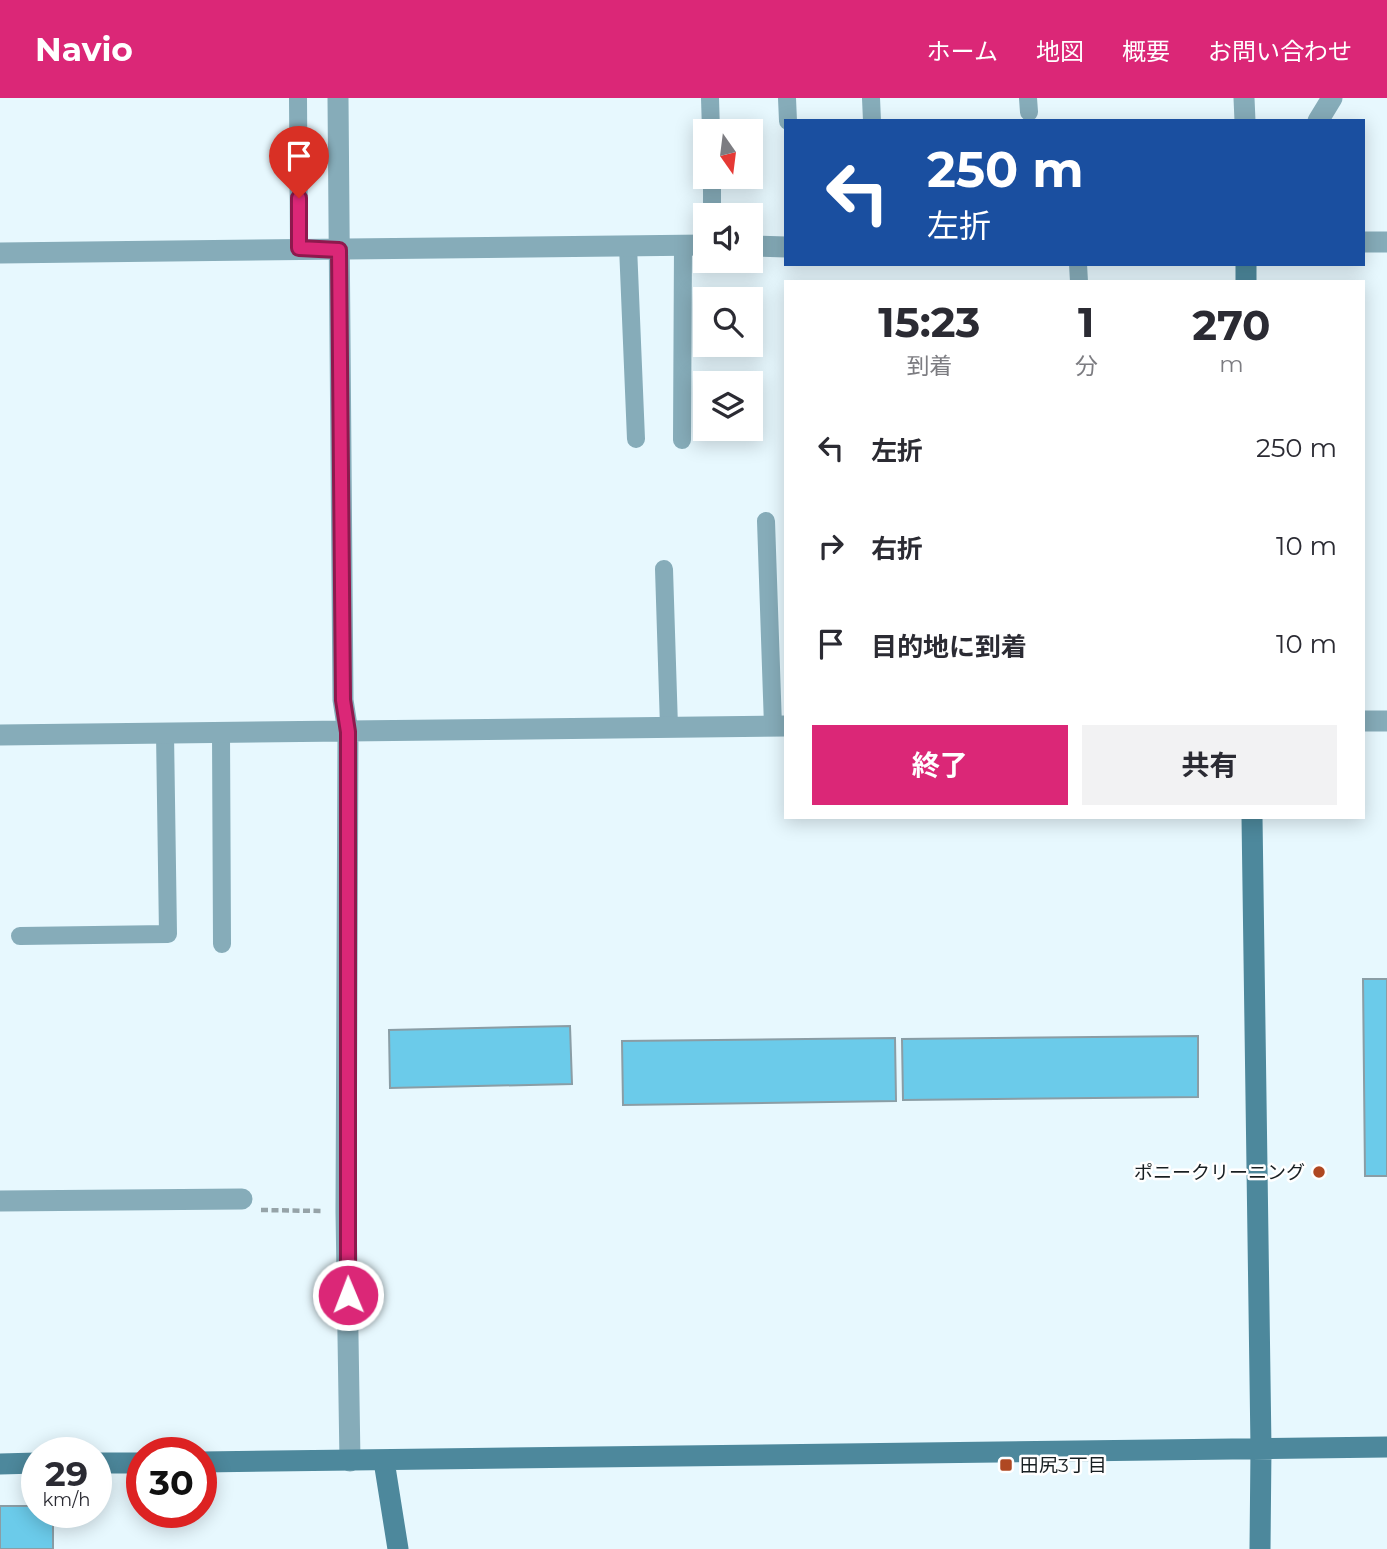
<!DOCTYPE html>
<html lang="ja">
<meta charset="utf-8">
<style>
body{margin:0;font-family:Montserrat,"Noto Sans JP",sans-serif;background:#f2f2f3;color:#2b2b33;height:100vh;display:flex;flex-direction:column;font-size:26px;white-space:nowrap}
*{box-sizing:border-box;margin:0}
p{font-size:23px;color:#7c7c81}
.icon{flex:none;width:38px;height:38px;fill:none;stroke:currentColor;stroke-width:2;stroke-linecap:round;stroke-linejoin:round}
.map{position:relative;flex:1;overflow:hidden}
.sheet{position:absolute;left:784px;top:182px;width:581px;height:539px;display:flex;flex-direction:column;background:#fff;border-radius:0px;box-shadow:0 4px 18px #0003}
.sheet>*{flex:none}
.hud{position:absolute;left:784px;top:21px;width:581px;height:147px;border-radius:0px;box-shadow:0 4px 18px #0003;background:#1a4fa0;color:#fff;overflow:hidden}
.needle{width:46px;rotate:166deg}
.fabs{position:absolute;left:693px;top:21px;display:grid;gap:14px}
.fabs a{display:grid;place-items:center;width:70px;height:70px;border-radius:0px;background:#fff;box-shadow:0 4px 18px #0003;font-size:35px}
.speed{position:absolute;left:21px;top:1339px;display:flex;gap:14px;font-size:35px;font-weight:700;text-align:center}
.speed>*{display:grid;place-content:center;width:91px;height:91px;border-radius:50%;background:#fff;box-shadow:0 4px 18px #0003;line-height:1}
.speed small{font-size:18px;font-weight:400}
.speed .limit{border:10px solid #d22;background:#fff;color:#111}
.pin{position:absolute;display:grid;place-items:center;width:60px;height:60px;color:#fff;margin:-72px -30px;border-radius:50% 50% 50% 0;rotate:-45deg;box-shadow:0 0 7px #0007}
.pin .icon{rotate:45deg}
.me{position:absolute;width:77px;margin:-38px;rotate:359deg;stroke-linejoin:round;filter:drop-shadow(0 0 5px #0008)}
.turn{display:flex;align-items:center;gap:24px;height:147px;padding:0 28px;font-size:32px}
.turn .icon{width:91px;height:91px;stroke-width:2.5}
.turn b{display:block;font-size:49px;line-height:60px}
.eta{display:flex;justify-content:space-evenly;align-items:center;height:119px;text-align:center}
.eta b{font-size:42px;font-weight:700;line-height:49px}
.button{display:flex;gap:14px;margin-top:auto;padding:14px 28px}
.button a{flex:1;height:80px;border-radius:0px;background:#db2777;color:#fff;font-size:28px;font-weight:700;line-height:80px;text-align:center}
.button a+a{background:#f2f2f3;color:#2b2b33}
ul{padding:0;list-style:none}
li{display:flex;align-items:center;gap:21px;height:98px;padding:0 28px}
li div{flex:1}
li b{display:block;font-size:26px}
li em{font-style:normal}
header{display:flex;align-items:center;gap:42px;box-sizing:border-box;height:98px;padding:0 35px;background:#db2777;color:#fff}
header strong{font-size:33px}
nav{display:flex;gap:38px;margin-inline-start:auto;font-size:24px}
.map>svg:first-child{display:block}
.building{fill:#6bcbea;stroke:#8a9da5;stroke-width:2}
.lines{fill:none;stroke-linecap:round;stroke-linejoin:round}
.path{stroke:#96a3a8;stroke-width:4.5;stroke-dasharray:7 3.5;stroke-linecap:butt}
.lane{stroke:#86acb9;stroke-width:18}
.street{stroke:#86acb9;stroke-width:21}
.secondary{stroke:#4d889c;stroke-width:21}
.route-casing{stroke:#8e194d;stroke-width:18}
.route{stroke:#db2777;stroke-width:12}
.poi-dot{fill:#af4822;stroke:#fff;stroke-width:2.5}
.labels{text-anchor:middle;stroke-width:5;stroke-linejoin:round;paint-order:stroke}
.poi-label{font-size:19px;fill:#181f22;stroke:#fff;text-anchor:end}
</style>
<header>
<strong>Navio</strong>
<nav><a>ホーム</a><a>地図</a><a>概要</a><a>お問い合わせ</a></nav>
</header>
<div class="map">
<svg width="1387" height="1451" viewBox="0 0 1387 1451">
<rect width="100%" height="100%" fill="#e7f8fe"/>
<path class="building" d="M1363,881H1387V1078H1365Z
M570,928L572,986L390,990L389,932Z
M1198,938V999L903,1002L902,941Z
M895,940L896,1003L623,1007L622,943Z
M0,1408H37V1414H53V1451H0Z"/>
<g class="lines">
<path class="path" d="M261,1112L322,1113"/>
<path class="lane" d="M298,0L299,150
M710,0L711,33
M787,0L788,23
M871,0L872,23
M1028,0L1029,14
M712,79V117
M628,148L636,341
M1078,166L1079,184
M682,342L683,148
M766,423L773,628
M664,471L669,629
M221,635L222,846
M20,838L168,836L165,635"/>
<path class="street" d="M338,0L343,602L348,634L346,1114L350,1363
M1244,0L1245,23
M1318,23L1332,0
M1363,144H1387
M751,148L786,149
M0,155L705,147
M1363,623H1387
M0,637L786,628
M0,1103L242,1101"/>
<path class="secondary" d="M1246,166V184
M1252,719L1261,1350L1260,1451
M384,1363L398,1451
M201,1364L1387,1349
M96,1365H142
M0,1366L37,1365"/>
</g>
<g class="lines">
<g class="route-casing">
<path id="route" d="M299,100V150L339,152L343,602L348,634V1197"/>
</g>
<use href="#route" class="route"/>
</g>
<g class="poi-dot">
<circle cx="1319" cy="1074" r="7"/>
<rect x="999" y="1360" width="14" height="14" rx="3.5"/>
</g>
<g class="labels">
<g class="poi-label">
<text x="1305" y="1081">ポニークリーニング</text>
<text x="1020" y="1374" text-anchor="start">田尻3丁目</text>
</g>
</g>
</svg>
<div class="fabs">
<a><svg class="needle" viewBox="-14 -14 28 28"><path d="M0-13l5 13h-10z" fill="#e53935"/><path d="M0 13l5-13h-10z" fill="#7c7c81"/></svg></a>
<a><svg class="icon" aria-label="sound" viewBox="0 0 24 24"><path d="M4 9h4l5-4v14l-5-4H4zM17 9q2 3 0 6"/></svg></a>
<a><svg class="icon" aria-label="search" viewBox="0 0 24 24"><circle cx="10" cy="10" r="6"/><path d="M15 15l6 6"/></svg></a>
<a><svg class="icon" aria-label="layers" viewBox="0 0 24 24"><path d="M12 4l9 5-9 5-9-5zM3 14l9 5 9-5"/></svg></a>
</div>
<div class="speed"><div>29<small>km/h</small></div><div class="limit">30</div></div>
<div class="pin" style="left:299px;top:100px;background:#d93025"><svg class="icon" aria-label="arrive" viewBox="0 0 24 24"><path d="M6 21V4h12l-3 4 3 4H6"/></svg></div>
<svg class="me" style="left:348px;top:1197px" viewBox="-20 -20 40 40"><circle r="17" fill="#db2777" stroke="#fff" stroke-width="3"/><path d="M0-11L8 9 0 5-8 9z" fill="#fff"/></svg>
<div class="hud">
<div class="turn"><svg class="icon" aria-label="left" viewBox="0 0 24 24"><path d="M17 20v-9H6M10 6l-5 5 5 5"/></svg><div><b>250 m</b>左折</div></div>
</div>
<section class="sheet">
<div class="eta">
<div><b>15:23</b><p>到着</p></div>
<div><b>1</b><p>分</p></div>
<div><b>270</b><p>m</p></div>
</div>
<ul>
<li><svg class="icon" aria-label="left" viewBox="0 0 24 24"><path d="M17 20v-9H6M10 6l-5 5 5 5"/></svg><div><b>左折</b></div><em>250 m</em></li>
<li><svg class="icon" aria-label="right" viewBox="0 0 24 24"><path d="M7 20v-9h11M14 6l5 5-5 5"/></svg><div><b>右折</b></div><em>10 m</em></li>
<li><svg class="icon" aria-label="arrive" viewBox="0 0 24 24"><path d="M6 21V4h12l-3 4 3 4H6"/></svg><div><b>目的地に到着</b></div><em>10 m</em></li>
</ul>
<div class="button"><a>終了</a><a>共有</a></div>
</section>
</div>
